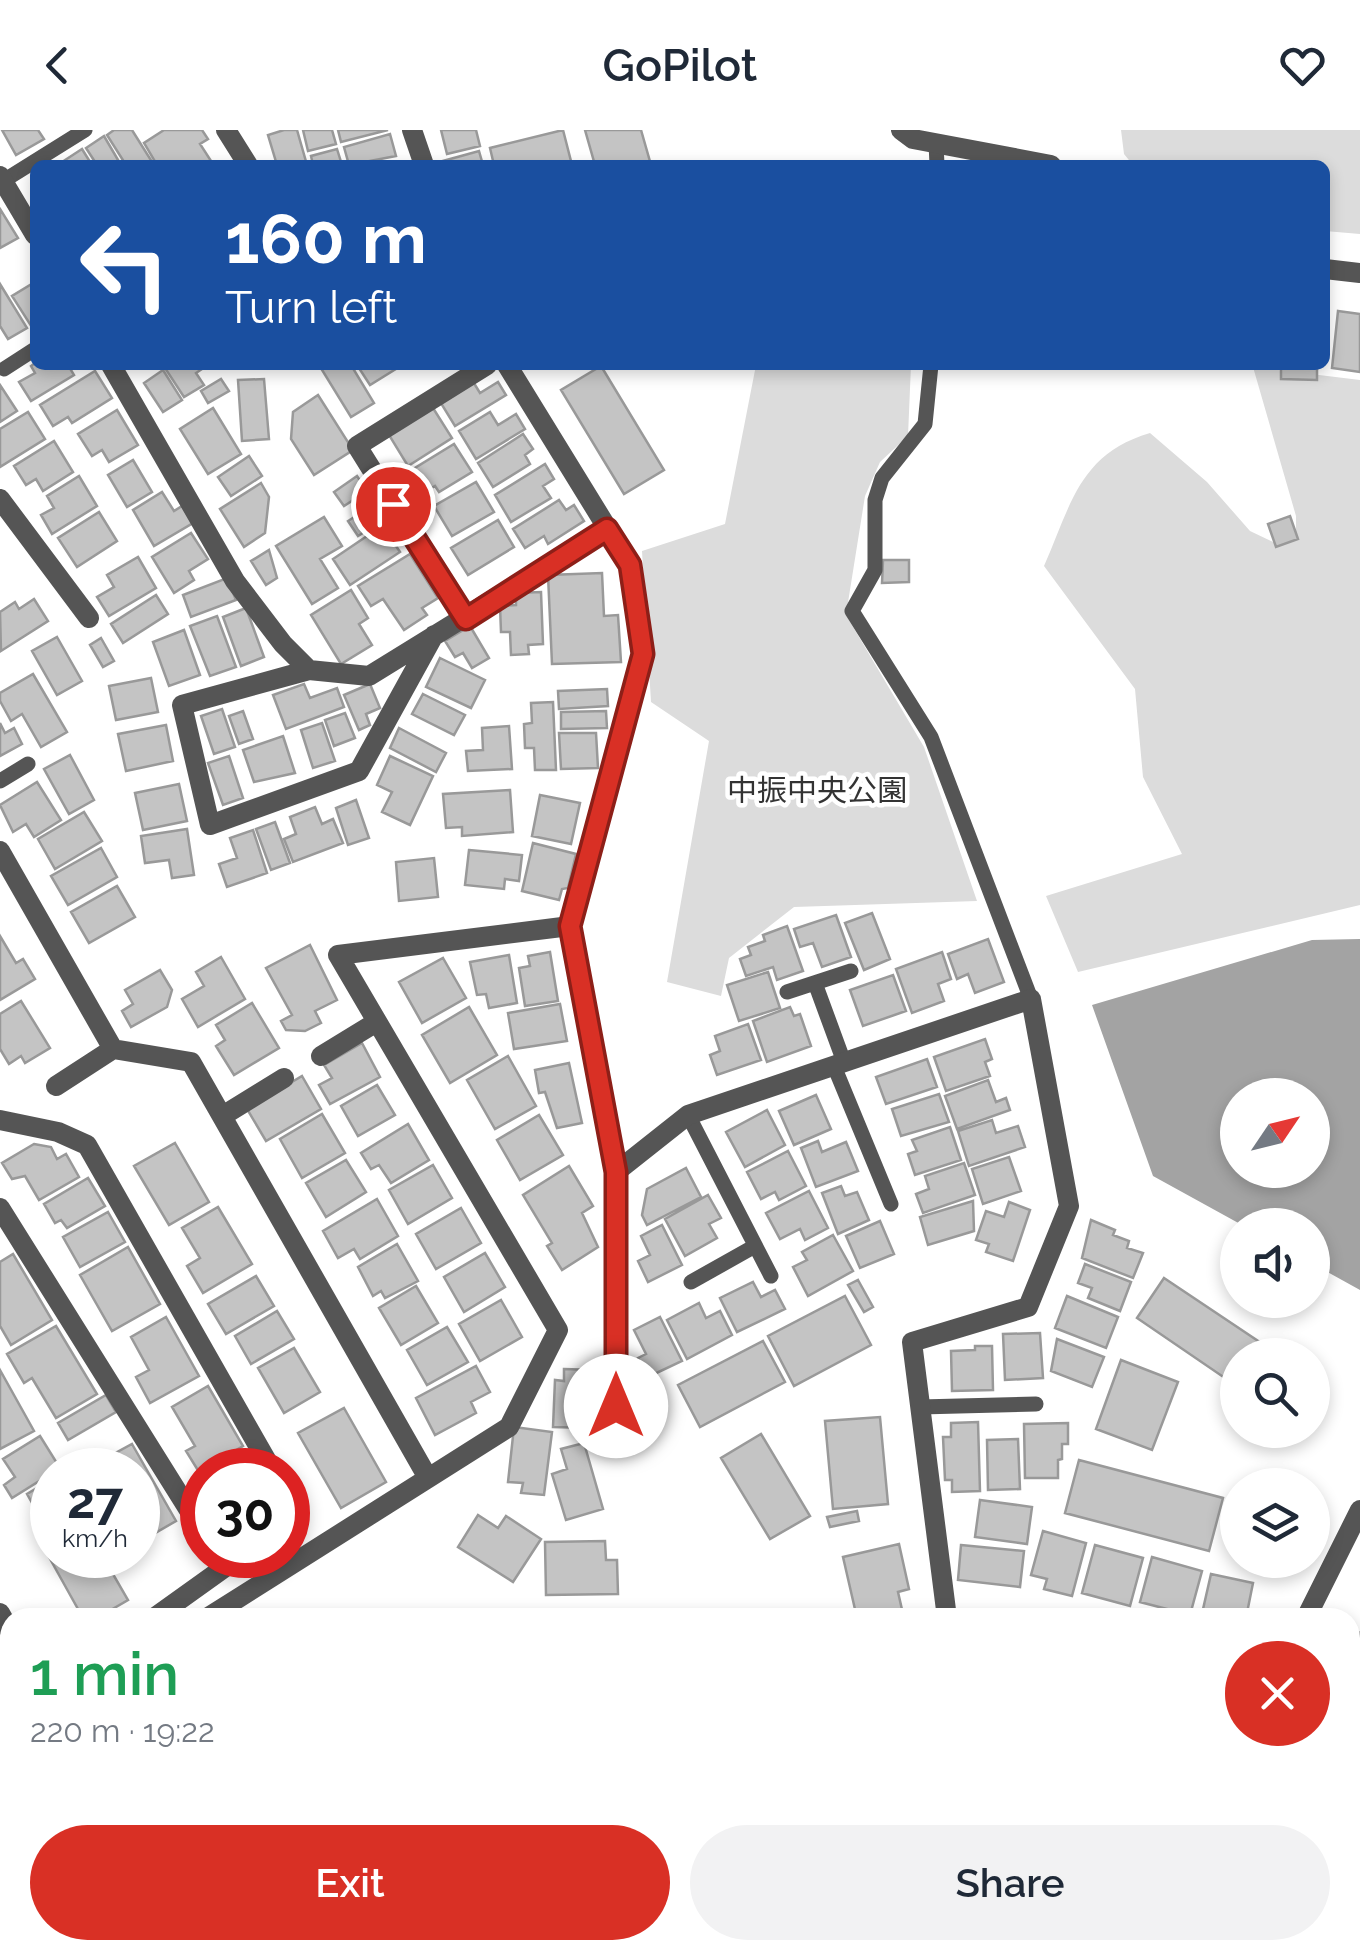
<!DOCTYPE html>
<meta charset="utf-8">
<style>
body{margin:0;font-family:Raleway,"Noto Sans JP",sans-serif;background:#f2f2f3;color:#1f2937;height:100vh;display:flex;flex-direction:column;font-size:38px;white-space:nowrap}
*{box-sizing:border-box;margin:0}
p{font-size:32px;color:#747a83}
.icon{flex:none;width:55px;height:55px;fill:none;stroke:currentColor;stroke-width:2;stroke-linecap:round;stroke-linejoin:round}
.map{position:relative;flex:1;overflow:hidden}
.details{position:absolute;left:0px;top:1478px;width:1360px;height:352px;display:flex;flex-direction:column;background:#fff;border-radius:30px 30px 0 0;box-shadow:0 5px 15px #0003}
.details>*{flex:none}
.banner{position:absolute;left:30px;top:30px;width:1300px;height:210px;border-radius:15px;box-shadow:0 5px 15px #0003;background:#1a4fa0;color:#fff;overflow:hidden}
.needle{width:65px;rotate:55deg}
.buttons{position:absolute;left:1220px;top:948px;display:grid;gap:20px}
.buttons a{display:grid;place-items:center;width:110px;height:110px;border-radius:50%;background:#fff;box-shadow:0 5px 15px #0003;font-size:50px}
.speed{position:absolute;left:30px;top:1318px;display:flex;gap:20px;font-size:50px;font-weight:700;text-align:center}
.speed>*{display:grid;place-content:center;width:130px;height:130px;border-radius:50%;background:#fff;box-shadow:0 5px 15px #0003;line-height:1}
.speed small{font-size:25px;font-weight:400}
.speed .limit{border:15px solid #d22;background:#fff;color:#111}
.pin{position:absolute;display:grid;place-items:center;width:85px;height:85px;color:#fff;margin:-42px;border:5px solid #fff;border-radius:50%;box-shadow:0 2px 10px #0007}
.me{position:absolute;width:110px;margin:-55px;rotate:0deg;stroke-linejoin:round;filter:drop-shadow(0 0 8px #0008)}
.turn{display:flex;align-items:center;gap:35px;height:210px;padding:0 30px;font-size:45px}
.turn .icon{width:130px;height:130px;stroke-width:2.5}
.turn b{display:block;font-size:70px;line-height:85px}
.round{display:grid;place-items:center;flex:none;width:105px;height:105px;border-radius:52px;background:#f2f2f3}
.headline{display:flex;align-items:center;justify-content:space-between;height:170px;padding:0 30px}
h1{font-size:60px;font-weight:600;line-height:75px;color:#1e9e55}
.action{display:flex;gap:20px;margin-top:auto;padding:20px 30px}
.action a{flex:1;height:115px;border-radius:60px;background:#d93025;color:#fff;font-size:40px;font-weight:600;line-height:115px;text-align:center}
.action a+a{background:#f2f2f3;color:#1f2937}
header{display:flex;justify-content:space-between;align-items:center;height:130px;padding:0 30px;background:#fff;font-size:45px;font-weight:600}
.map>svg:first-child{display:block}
.green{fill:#dcdcdc}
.water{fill:#a3a3a3;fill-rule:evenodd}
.building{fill:#c4c4c4;stroke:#999;stroke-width:2.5}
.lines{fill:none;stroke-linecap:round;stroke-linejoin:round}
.service{stroke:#555;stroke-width:15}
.minor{stroke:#555;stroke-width:20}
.tertiary{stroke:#555;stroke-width:20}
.route-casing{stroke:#8d1f18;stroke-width:25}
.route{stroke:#d93025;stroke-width:18}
.labels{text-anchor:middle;stroke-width:9;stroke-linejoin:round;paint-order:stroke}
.park-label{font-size:30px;fill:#333;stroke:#fff}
</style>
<header><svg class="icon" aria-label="back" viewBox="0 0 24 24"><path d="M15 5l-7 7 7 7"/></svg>GoPilot<svg class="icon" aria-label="heart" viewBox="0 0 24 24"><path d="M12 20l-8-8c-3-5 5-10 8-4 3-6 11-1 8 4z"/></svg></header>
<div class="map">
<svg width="1360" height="1828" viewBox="0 0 1360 1828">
<rect width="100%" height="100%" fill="#fff"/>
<path class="green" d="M1121,0H1360V104L1325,101V35H1133L1124,24Z
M756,235H911L908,306L880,332L865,366L846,485L924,617L977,771L794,777L729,828L721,866L667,852L709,611L651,572L642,421L725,394Z
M1253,237L1360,250V775L1078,842L1046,766L1182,724L1143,647L1135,559L1044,436C1071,375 1079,324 1150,303L1207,352L1250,401L1275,413L1289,412L1296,399V386Z
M589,1820H946L953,1828H575Z"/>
<path class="water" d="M1360,809V1160L1313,1134L1312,1095H1242L1153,1046L1092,875L1312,810ZM1238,965H1312V1040H1238Z"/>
<path class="building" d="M2,0H38L44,9L16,25Z
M114,0H132L154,35H126L107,5Z
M164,0H202L208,9L200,14L213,34L157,35L144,13Z
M284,0H297L307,35H277L268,5Z
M303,0H332L336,14L308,21Z
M338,0H388L341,12Z
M441,0H476L480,16L447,24Z
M563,0L572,35H494L490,18Z
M585,0H641L651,35H595Z
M390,4L396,26L349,35L344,17Z
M104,6L121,35H97L86,18Z
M82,19L92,35H64L62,32Z
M337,19L342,35H313L311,26Z
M479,21L483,35H444L443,31Z
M0,79L18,108L0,118Z
M35,152V202L12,166Z
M0,154L27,198L8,209L0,196Z
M1338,181L1360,184V242L1332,238Z
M35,233L68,235L74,245L31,271L19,252L35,243L31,236Z
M169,235H208L196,243L204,255L184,267L165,238Z
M319,235H351L374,273L351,287Z
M357,235H397L399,237L370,255Z
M1281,235H1317V250L1281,249Z
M601,236L664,340L624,364L561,260Z
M163,240L182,270L163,282L144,253Z
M95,241L112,268L72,293L68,287L53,296L40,275Z
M221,249L229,261L208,273L201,261Z
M264,249L269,309L242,311L238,250Z
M472,250L480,263L498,252L506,265L455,296L439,270Z
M0,255L17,281L0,292Z
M318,265L353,320L314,345L291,309L293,282Z
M213,278L241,324L208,344L180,299Z
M433,278L452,308L408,336L389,305Z
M117,280L138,315L109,332L102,320L92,326L78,304Z
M28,282L45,309L0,337V299Z
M490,282L498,295L516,284L525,299L476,329L459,301Z
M523,304L533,319L525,325L530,334L493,357L478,333Z
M54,311L73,342L43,361L36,349L26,355L14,336Z
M454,314L472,342L439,362L435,356L423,363L410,341Z
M249,326L262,346L231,366L218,347Z
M133,330L152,362L127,377L108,345Z
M545,334L554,349L543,356L551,368L511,392L495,365Z
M79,346L97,376L52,404L41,385L54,378L47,366Z
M357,346L367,361L344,376L334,362Z
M476,352L494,382L452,406L434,376Z
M261,353L269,367L265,403L244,417L220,379Z
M162,362L174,381L182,376L193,393L154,416L133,380Z
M559,370L566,380L574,375L584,391L548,414L544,406L525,418L513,399Z
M378,372L388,387L358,406L348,391Z
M99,382L117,411L77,437L58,408Z
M1290,386L1298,409L1276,417L1268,394Z
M324,387L342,416L320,429L338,458L312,474L276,416Z
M498,390L514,417L468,445L451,418Z
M373,402L381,413L390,407L400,422L350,455L333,429Z
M191,403L208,429L189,441L194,450L174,463L152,427Z
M269,420L277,448L266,455L251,431Z
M410,424L438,468L422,478L427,485L404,500L383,469L371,476L358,456Z
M138,427L156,458L109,486L97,467L114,457L107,445Z
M883,430H909V452L882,453Z
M602,443L604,486L618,485L621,532L552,534L548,445Z
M227,448L236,470L191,487L183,465Z
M351,460L368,488L359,494L372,515L341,534L311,485Z
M541,462L543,514L528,515L529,524L511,525L510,502H501L500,476L516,475V463Z
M156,465L168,484L123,513L111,494Z
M34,469L48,491L1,521L0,482L15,472L19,479Z
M246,478L264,527L241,536L223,487Z
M217,486L236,537L210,546L190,496Z
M470,496L489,528L472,538L463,523L455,527L445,511Z
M184,500L200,545L169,556L153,512Z
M57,507L82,551L57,565L32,521Z
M101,508L114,531L103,537L90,515Z
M440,528L485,550L471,578L426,557Z
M33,544L67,602L41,617L22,584L11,591L0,571V563Z
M151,548L158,582L116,590L109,556Z
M304,554L310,568L337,558L344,577L286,599L273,565Z
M370,554L380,578L366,584L370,595L359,600L344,565Z
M607,559L608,576L559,579L558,561Z
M423,564L465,585L454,605L412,584Z
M553,572L556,640H535L534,618H525L524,594L532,593L531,573Z
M222,579L235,617L214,624L201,586Z
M243,581L253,609L239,614L229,586Z
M606,581L607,598L561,599V582Z
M345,583L355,608L334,616L325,590Z
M0,593L5,603L14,598L22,614L0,626Z
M322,593L335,631L313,638L301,600Z
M166,595L173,631L126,641L118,604Z
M509,596L512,639L468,641L466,621L483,620L482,598Z
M399,598L446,623L436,642L390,618Z
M559,603H596L598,638L561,639Z
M283,606L295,643L254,652L243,620Z
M70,625L94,670L69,684L44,639Z
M229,626L243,668L223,675L208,633Z
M390,626L433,646L410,695L382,682L392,662L377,655Z
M37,652L61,690L34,707L26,694L13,702L0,675Z
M179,654L187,691L143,700L135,663Z
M510,660L513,702L462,706V697L446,698L443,664Z
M540,665L580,673L571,714L532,706Z
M356,670L369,708L348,715L336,678Z
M315,677L322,694L333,689L343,713L293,732L284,709L296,704L290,687Z
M84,682L102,711L55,739L38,709Z
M275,692L290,733L271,740L256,699Z
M187,699L194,745L172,748L169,730L145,733L141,706Z
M253,700L267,743L227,757L219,734L237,728L230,708Z
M533,713L576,724L568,758L562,759L559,770L522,761Z
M101,718L117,747L68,775L51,746Z
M469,720L522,725L519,751L505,749L504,759L465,755Z
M434,728L438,767L399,771L396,732Z
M117,756L135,787L89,813L71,782Z
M872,783L890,829L864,840L845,793Z
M836,785L851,827L822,837L813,813L800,817L794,799Z
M787,796L803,841L777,850L773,837L746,846L740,829L751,825L748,817L765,811L763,805Z
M0,806L16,833L23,829L35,849L0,870Z
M988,809L1004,852L975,863L968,844L957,849L948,824Z
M310,815L337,870L315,881L321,893L305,901L286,900L281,891L292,885L266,838Z
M550,822L558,871L525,876L519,838L530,836L528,826Z
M942,822L951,849L938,854L944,871L912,883L896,839Z
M509,825L517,873L489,878L486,864L477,865L470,832Z
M221,827L245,869L198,897L182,869L204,856L196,842Z
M443,828L466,868L422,893L399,852Z
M160,840L172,860L167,877L131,897L122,881L133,874L125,860Z
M768,842L780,878L739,891L727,855Z
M893,845L906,881L863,896L850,860Z
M21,871L50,918L25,933L21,926L9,934L0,919V884Z
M252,873L279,918L234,945L216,916L225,910L216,895Z
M560,874L567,911L514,919L508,883Z
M469,877L497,925L450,953L422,905Z
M790,877L794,886L800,884L811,916L767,932L753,891Z
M748,894L761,930L717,945L710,925L720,921L715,906Z
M985,909L992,929L985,932L990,946L946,961L934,927Z
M362,913L380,947L330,974L319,955L332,948L324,935Z
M508,926L536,976L495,999L467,950Z
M927,929L937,957L886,974L876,947Z
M569,933L582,993L557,998L545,962L539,963L535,940Z
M302,946L321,979L266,1011L247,979Z
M988,950L996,972L1006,968L1010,980L957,999L945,966Z
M377,955L395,985L358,1006L341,976Z
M939,964L949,992L901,1006L892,979Z
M816,965L831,999L794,1015L779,981Z
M767,980L785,1015L745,1037L726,1002Z
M322,984L345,1023L302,1048L280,1009Z
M539,985L563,1025L520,1050L497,1010Z
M992,990L996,1003L1018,996L1025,1017L969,1036L958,1001Z
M408,994L429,1030L391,1053L379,1035L371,1039L361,1023Z
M950,997L961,1030L915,1045L908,1024L917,1021L912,1010Z
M818,1011L822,1022L846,1012L858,1041L816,1057L801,1018Z
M175,1013L209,1072L169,1095L134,1036Z
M34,1014L51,1017L57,1029L66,1024L79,1047L39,1070L25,1046L12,1049L2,1033Z
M788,1021L806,1056L779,1070L775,1062L761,1069L747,1042Z
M1009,1027L1021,1061L983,1074L972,1039Z
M346,1030L366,1062L326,1087L306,1053Z
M964,1033L975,1065L923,1083L916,1064L929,1059L925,1046Z
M433,1035L452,1068L408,1094L389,1060Z
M569,1036L593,1076L582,1083L598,1117L562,1140L547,1116L552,1113L523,1065Z
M686,1038L701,1067L647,1095L642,1085L647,1059Z
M88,1048L105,1076L67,1098L61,1090L55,1093L44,1074Z
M841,1056L845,1066L857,1062L869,1090L838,1104L822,1063Z
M809,1061L828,1098L805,1110L800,1099L780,1109L766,1083Z
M708,1065L721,1088L709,1094L717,1108L685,1126L665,1089Z
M377,1069L398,1106L360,1129L354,1119L338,1128L323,1101Z
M973,1071L974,1101L928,1115L920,1087Z
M1009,1072L1030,1080L1013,1131L986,1122L989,1114L976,1110L986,1081L1004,1087Z
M218,1077L252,1134L203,1163L187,1136L200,1128L182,1098Z
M461,1078L481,1113L436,1139L416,1104Z
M108,1082L125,1112L80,1137L63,1107Z
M1091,1090L1115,1100L1113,1105L1129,1111L1127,1118L1143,1123L1133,1148L1082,1128Z
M880,1091L894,1124L860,1138L846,1106Z
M662,1095L682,1135L648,1152L638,1131L650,1125L641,1106Z
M833,1105L853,1141L808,1166L793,1137L807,1130L802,1122Z
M397,1114L418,1151L385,1168L381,1161L373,1166L358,1137Z
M128,1117L160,1174L112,1201L80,1145Z
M485,1123L505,1157L464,1182L444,1147Z
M13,1124L52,1190L11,1215L0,1196V1132Z
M1085,1134L1131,1152L1120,1181L1088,1168L1092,1158L1078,1153Z
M256,1146L274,1176L226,1204L208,1174Z
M1164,1148L1279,1225H1238V1257L1137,1188Z
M858,1150L873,1177L864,1182L848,1155Z
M753,1152L761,1167L775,1160L785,1179L737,1202L720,1168Z
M416,1156L438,1193L401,1215L379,1178Z
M845,1166L871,1215L794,1256L768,1206Z
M1067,1166L1118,1187L1106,1218L1055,1198Z
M501,1170L522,1207L480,1231L459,1194Z
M699,1173L706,1188L720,1181L732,1205L687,1229L667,1190Z
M277,1181L294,1209L251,1234L235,1206Z
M166,1187L199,1246L150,1273L136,1247L149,1240L131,1207Z
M660,1187L682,1231L648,1247L638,1228L646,1224L634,1200Z
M56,1196L97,1264L56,1288L32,1248L24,1253L7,1224Z
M447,1197L468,1232L427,1255L407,1220Z
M1040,1203L1043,1248L1005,1250L1003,1204Z
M1057,1209L1104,1227L1092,1257L1051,1241Z
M763,1211L785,1252L700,1297L678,1255Z
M975,1216H992L993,1260L952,1261L951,1221L975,1220Z
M294,1218L320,1262L284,1283L258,1238Z
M1121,1230L1178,1252L1152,1320L1096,1299Z
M476,1236L490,1262L471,1272L476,1283L435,1305L416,1268Z
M564,1239L593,1240L590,1298L553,1297L555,1250L564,1251Z
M0,1240L34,1301L0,1319Z
M208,1256L243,1316L199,1342L186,1321L195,1316L172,1277Z
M106,1265L116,1282L68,1310L58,1293Z
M344,1278L386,1352L341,1378L298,1303Z
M880,1287L888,1374L833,1379L825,1291Z
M978,1292L980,1361L952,1362V1350H945L943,1307H951V1293Z
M1068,1293V1314H1062V1329L1058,1330V1348H1025L1024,1294Z
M514,1297L552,1302L544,1365L521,1363L523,1353L508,1352Z
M761,1304L810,1386L770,1409L721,1328Z
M40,1306L60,1338L12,1368L4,1355L15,1347L3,1329Z
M1018,1309L1020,1359L988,1360L987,1310Z
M584,1313L603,1379L566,1390L552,1344L567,1339L561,1319Z
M132,1314L176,1391L138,1413V1340H113L108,1327Z
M1079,1330L1223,1368L1209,1421L1065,1383Z
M52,1349V1401L49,1403L27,1364Z
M980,1370L1032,1377L1027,1414L975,1407Z
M857,1381L859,1391L830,1397L827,1387Z
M478,1385L498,1398L506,1386L541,1409L513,1452L458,1417Z
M1043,1401L1086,1413L1072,1466L1044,1459L1047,1449L1031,1445Z
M605,1411L606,1430H617L618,1464L546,1465L545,1412Z
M899,1414L909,1459L898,1462L903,1484L857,1488L843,1427Z
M961,1415L1024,1421L1020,1457L958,1450Z
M1095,1415L1143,1428L1130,1476L1082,1463Z
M52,1425H102L128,1470L97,1488H83L49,1427Z
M1152,1427L1202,1441L1190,1485L1140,1472Z
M1211,1444L1253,1453L1246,1488H1201Z
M1350,1498L1360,1503V1547L1350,1542Z
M10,1608V1643L0,1649V1615Z
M1350,1631L1360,1637V1690L1350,1685Z
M10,1649V1687L0,1693V1655Z
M1350,1711L1360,1714L1352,1759L1350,1758Z
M9,1735L10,1820H54L40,1828H0V1740Z
M98,1820H133L138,1828H84Z
M1138,1820H1197L1201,1828H1143Z
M1239,1820H1293L1297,1828H1244Z"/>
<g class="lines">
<path class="service" d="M936,13L937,35
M0,53L85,0
M931,235L925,294L882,348L875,370V440L852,481L931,607L1031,869
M4,239L35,219
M0,651L28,634
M815,853L844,932
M787,862L851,841
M834,936L891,1074
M688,985L771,1146
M691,1152L755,1116
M920,1277L1036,1274"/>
<path class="minor" d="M226,0L248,35
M412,0L424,35
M901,0L913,9L1051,35
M0,46L35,105
M1325,139L1360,143
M111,235L235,451L283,514L309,540L369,546L607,399
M507,235L630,435L643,524L570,796L616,1042L615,1310
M0,369L89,488
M465,489L357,316L487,235
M309,540L182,575L210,695L359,641L434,505
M0,721L113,919L191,932L428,1348
M321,926L375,893
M56,956L113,919
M224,985L284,948
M0,990L58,1002L87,1015L272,1340
M616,1042L688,985L1031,869L1069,1076L1028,1177L912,1212L947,1488
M0,1078L202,1401
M288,1367L298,1386L288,1393
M154,1488L242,1425
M207,1488L509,1297L558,1200L338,825L570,796
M1306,1488L1360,1380
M1350,1594L1360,1597
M198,1820L203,1828
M1120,1820L1125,1828
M1347,1820L1353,1828"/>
<path class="tertiary" d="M0,1483L10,1501"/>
</g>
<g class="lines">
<g class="route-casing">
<path id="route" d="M393,374L466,489L607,399L630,435L643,524L570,796L616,1042V1276"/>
</g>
<use href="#route" class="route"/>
</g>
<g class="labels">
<g class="park-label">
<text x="817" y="671">中振中央公園</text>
</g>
</g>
</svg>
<div class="buttons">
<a><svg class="needle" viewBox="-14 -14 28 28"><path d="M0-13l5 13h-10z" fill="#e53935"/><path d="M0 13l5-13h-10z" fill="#747a83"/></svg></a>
<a><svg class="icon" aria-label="sound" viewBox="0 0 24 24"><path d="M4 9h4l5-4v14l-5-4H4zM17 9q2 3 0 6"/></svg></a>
<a><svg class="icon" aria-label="search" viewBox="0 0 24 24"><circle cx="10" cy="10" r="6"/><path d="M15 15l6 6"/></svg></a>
<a><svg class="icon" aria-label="layers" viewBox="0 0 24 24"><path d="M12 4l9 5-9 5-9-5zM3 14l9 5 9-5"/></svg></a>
</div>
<div class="speed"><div>27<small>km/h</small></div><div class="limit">30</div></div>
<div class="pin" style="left:393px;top:374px;background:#d93025"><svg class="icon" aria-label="arrive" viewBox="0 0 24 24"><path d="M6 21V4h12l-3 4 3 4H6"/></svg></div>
<svg class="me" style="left:616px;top:1276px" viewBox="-20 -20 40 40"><circle r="19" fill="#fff"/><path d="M0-13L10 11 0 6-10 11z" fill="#d93025"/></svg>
<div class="banner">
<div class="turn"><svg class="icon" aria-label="left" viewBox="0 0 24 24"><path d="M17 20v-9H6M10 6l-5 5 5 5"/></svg><div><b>160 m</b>Turn left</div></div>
</div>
<section class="details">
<div class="headline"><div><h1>1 min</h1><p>220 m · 19:22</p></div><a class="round" style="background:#d93025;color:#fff"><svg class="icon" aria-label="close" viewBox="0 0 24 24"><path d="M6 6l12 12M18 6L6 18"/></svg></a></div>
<div class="action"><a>Exit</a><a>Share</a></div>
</section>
</div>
